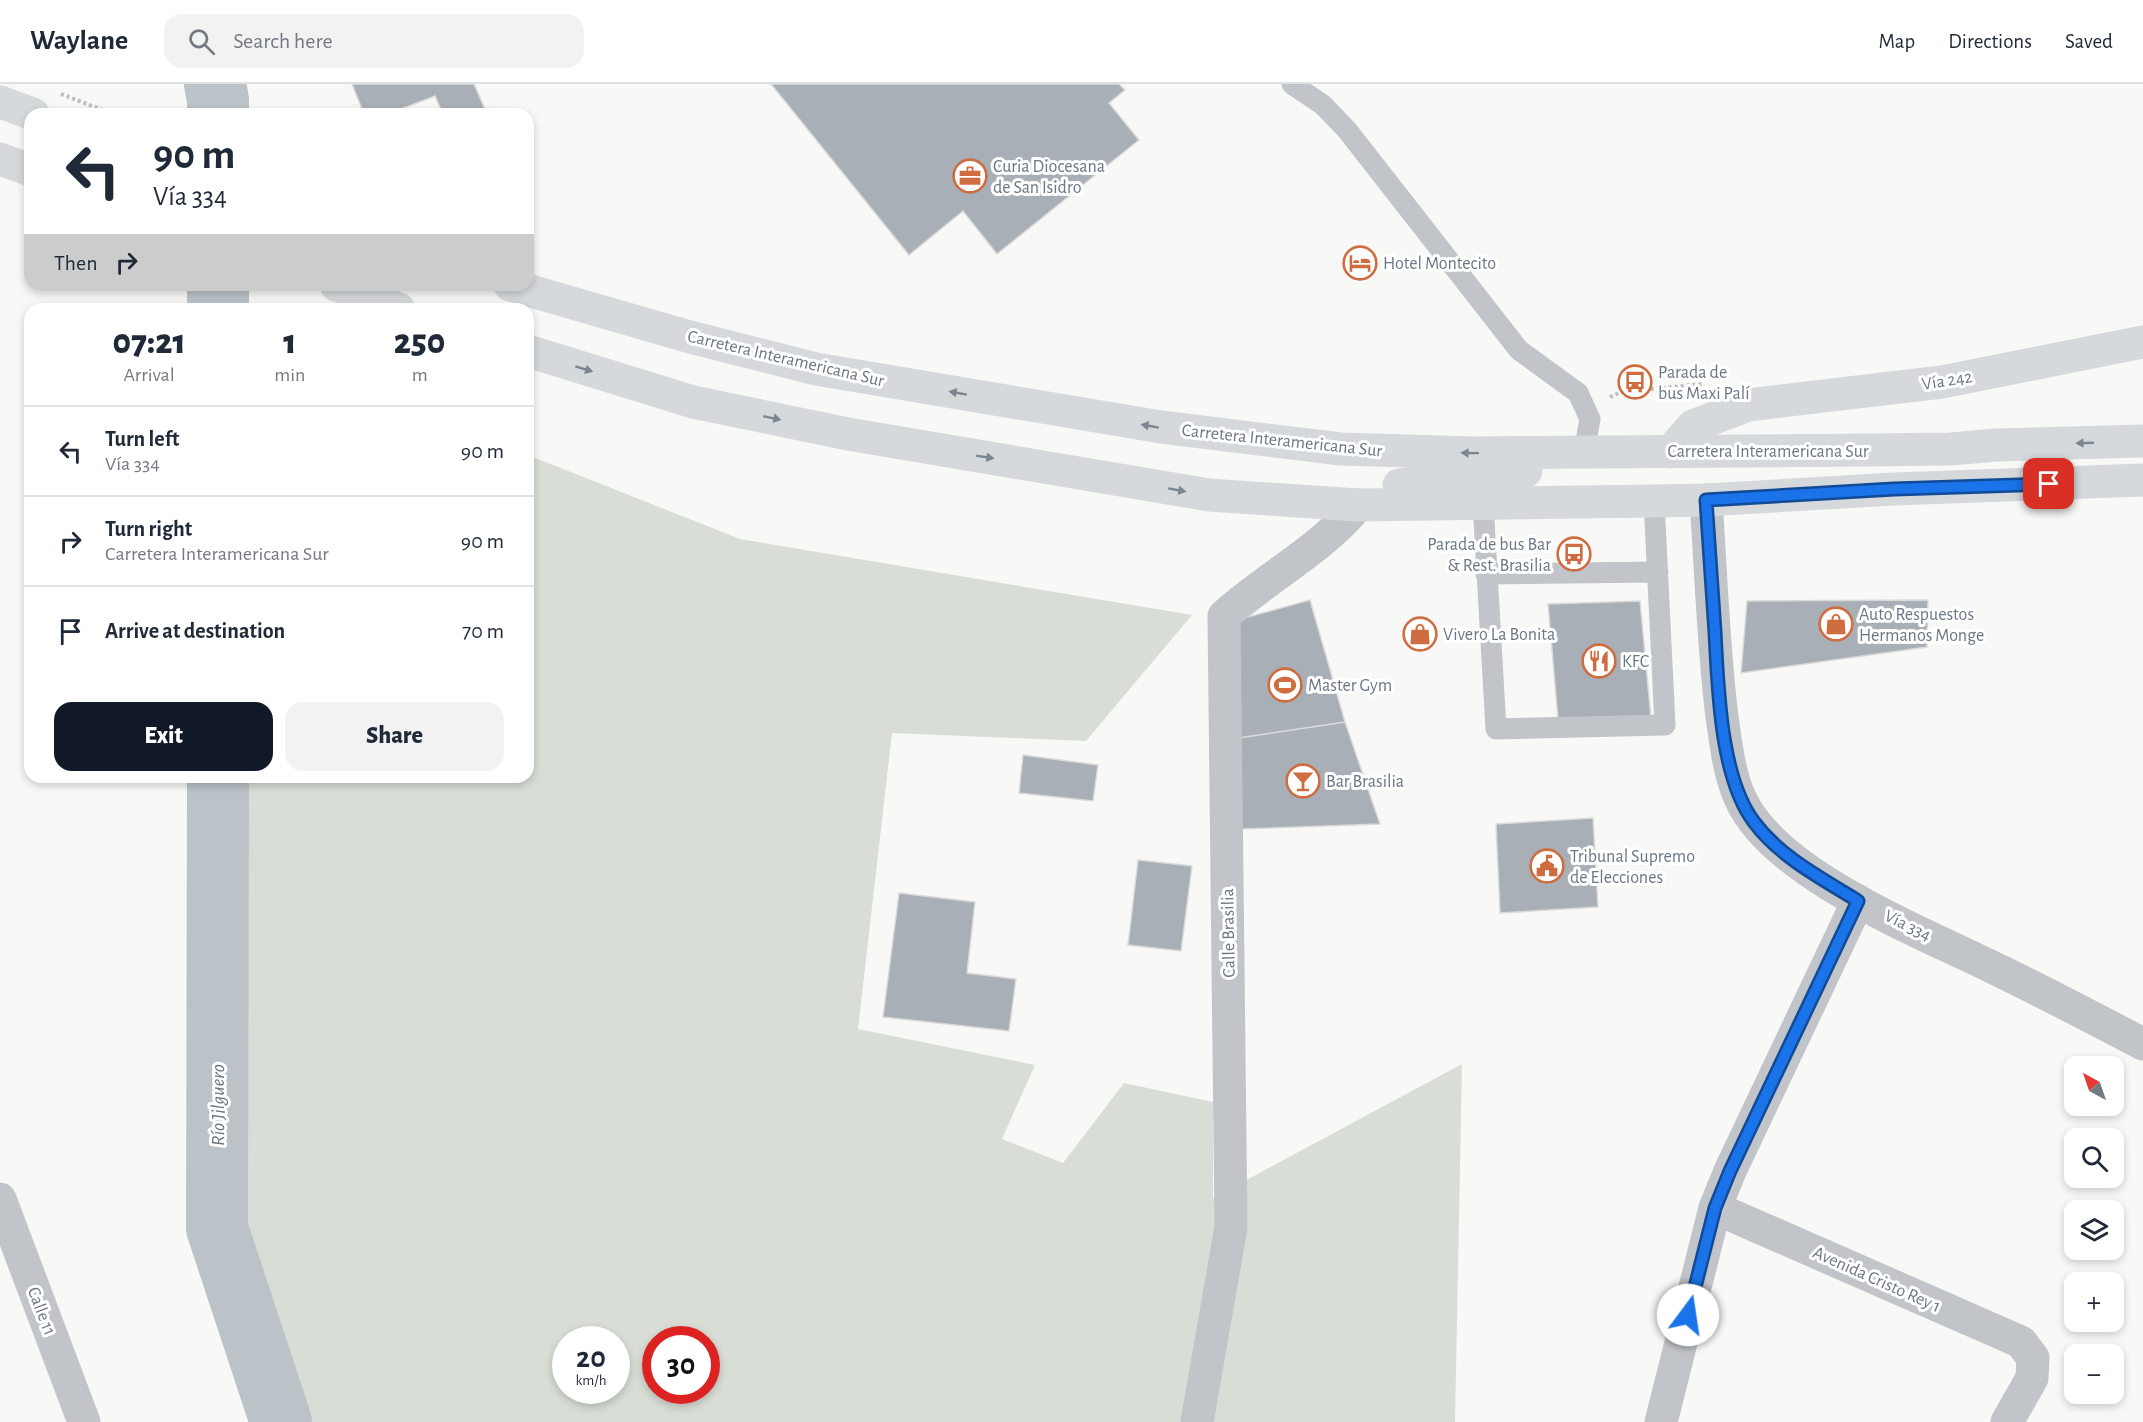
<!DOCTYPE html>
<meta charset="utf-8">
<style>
body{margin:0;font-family:"Alegreya Sans",sans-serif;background:#f2f2f3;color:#1f2937;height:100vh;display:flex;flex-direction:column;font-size:22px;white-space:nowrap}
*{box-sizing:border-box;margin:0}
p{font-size:20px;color:#747a83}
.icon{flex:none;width:33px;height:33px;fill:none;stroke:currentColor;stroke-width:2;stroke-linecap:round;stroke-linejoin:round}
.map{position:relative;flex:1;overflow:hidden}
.side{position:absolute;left:24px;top:219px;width:510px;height:480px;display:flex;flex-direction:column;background:#fff;border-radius:18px;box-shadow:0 3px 9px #0003}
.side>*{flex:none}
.banner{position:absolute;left:24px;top:24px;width:510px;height:183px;border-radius:18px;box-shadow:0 3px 9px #0003;background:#fff;color:#1f2937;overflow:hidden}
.needle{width:39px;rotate:320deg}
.tools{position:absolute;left:2064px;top:972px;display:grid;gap:12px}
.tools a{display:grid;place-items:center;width:60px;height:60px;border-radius:12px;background:#fff;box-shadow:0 3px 9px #0003;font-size:30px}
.speed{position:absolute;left:552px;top:1242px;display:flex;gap:12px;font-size:30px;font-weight:700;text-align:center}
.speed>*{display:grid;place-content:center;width:78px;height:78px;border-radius:50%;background:#fff;box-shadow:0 3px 9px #0003;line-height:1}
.speed small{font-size:15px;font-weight:400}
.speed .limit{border:9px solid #d22;background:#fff;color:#111}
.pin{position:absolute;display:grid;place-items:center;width:51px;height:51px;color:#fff;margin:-26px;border-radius:12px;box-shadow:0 3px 9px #0006}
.me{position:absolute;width:66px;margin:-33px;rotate:14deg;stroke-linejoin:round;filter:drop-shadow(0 0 4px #0008)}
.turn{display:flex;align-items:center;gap:21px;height:126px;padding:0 30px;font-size:27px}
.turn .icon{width:78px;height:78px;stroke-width:2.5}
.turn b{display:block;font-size:42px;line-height:51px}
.then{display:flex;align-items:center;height:57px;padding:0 30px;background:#0003;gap:12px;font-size:22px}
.eta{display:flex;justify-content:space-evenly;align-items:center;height:102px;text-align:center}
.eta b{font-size:36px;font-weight:800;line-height:42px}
.button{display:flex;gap:12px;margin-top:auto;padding:12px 30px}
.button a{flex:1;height:69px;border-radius:18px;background:#111827;color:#fff;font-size:24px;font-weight:800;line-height:69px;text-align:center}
.button a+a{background:#f2f2f3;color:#1f2937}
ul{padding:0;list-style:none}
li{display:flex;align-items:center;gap:18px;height:90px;padding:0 30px;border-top:2px solid #e0e1e3}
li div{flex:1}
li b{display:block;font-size:22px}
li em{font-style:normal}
header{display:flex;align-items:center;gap:36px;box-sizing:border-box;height:84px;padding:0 30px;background:#fff;border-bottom:2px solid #e0e1e3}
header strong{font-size:28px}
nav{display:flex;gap:33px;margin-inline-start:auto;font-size:21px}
.search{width:420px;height:54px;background:#f2f2f3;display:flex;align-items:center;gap:15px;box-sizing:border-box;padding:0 21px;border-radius:18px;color:#747a83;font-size:22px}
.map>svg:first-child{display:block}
.green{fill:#d8ddd6;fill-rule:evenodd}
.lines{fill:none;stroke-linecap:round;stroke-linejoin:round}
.river{stroke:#bbc3c8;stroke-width:62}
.building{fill:#a9afb6;stroke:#dadad9;stroke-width:1.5}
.path{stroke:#bbbdc0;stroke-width:4;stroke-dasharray:3 3;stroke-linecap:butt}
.service{stroke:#c1c4c8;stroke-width:21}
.minor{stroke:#c1c4c8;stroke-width:33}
.tertiary{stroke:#c1c4c8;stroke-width:33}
.secondary{stroke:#d5d9dc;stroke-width:33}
.trunk{stroke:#d5d9dc;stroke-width:33}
.oneway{fill:#7b8691}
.route-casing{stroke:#114b97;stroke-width:15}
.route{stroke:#1a73e8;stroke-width:10}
.labels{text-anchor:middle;stroke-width:6;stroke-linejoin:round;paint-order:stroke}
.poi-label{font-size:18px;fill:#6b7784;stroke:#fff;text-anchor:start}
.street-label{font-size:18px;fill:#6b7784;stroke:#fff}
.water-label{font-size:20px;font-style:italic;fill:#67777f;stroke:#fff}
</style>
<header>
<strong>Waylane</strong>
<div class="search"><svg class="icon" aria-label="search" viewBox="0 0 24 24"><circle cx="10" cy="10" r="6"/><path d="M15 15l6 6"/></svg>Search here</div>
<nav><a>Map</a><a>Directions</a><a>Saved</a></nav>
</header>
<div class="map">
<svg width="2143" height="1338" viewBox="0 0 2143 1338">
<rect width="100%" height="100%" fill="#f8f9f7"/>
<path class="green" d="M528,371L740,455L1192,531L1086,657L892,649L858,945L1035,981L1002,1055L1063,1079L1124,999L1213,1018V1114L1462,980L1455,1338H281L217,1145V931L240,693H528ZM566,1256H616V1306H566ZM656,1256H706V1306H656Z"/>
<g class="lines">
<path class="river" d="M215,0L218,16V30
M218,225V201
M218,693L217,1144L281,1338"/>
</g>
<path class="building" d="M352,0H474L487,30H443L435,12L388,30H364Z
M771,0H1119L1125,6L1109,19L1139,56L997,170L963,127L909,171Z
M1310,516L1345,638L1239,654L1237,536Z
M1928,516L1927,563L1741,589L1747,517Z
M1640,517L1651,634L1558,635L1548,520Z
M1345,638L1380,740L1241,745L1239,654Z
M1023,671L1098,681L1093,717L1019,709Z
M1593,734L1598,823L1500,829L1496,740Z
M1138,776L1192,782L1181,867L1128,861Z
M899,809L975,818L967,889L1016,895L1009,947L883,933Z"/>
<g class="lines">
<path class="path" d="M61,10L113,30
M1610,313L1621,308L1703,300"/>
<path class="service" d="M1292,0L1323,21L1347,46L1519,266L1578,309L1590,335L1584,368
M1483,419L1496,645L1665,641L1654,417
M1486,490L1658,488"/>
<path class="minor" d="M0,1115L84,1338
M1715,1124L2021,1258L2033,1274L2032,1294L2007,1338
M1197,1338L1231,1143L1224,532C1267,493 1321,466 1358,421
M1661,1338L1715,1124L1730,1087L1858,817"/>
<path class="tertiary" d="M1706,416C1711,488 1713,561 1722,633C1726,660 1729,691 1741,716C1776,791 1921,848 1994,884C2044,908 2093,934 2143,960"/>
<path class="secondary" d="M1670,368L1693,342L1748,321L1942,298L2143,258"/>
<path class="trunk" d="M0,18L33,30
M0,75L30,86
M336,201L399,225
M510,201L690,253L816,285L1161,343L1341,365L1474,369L1868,366L1951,365L1996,361L2143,357
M528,267L693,318L848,350L1209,411L1358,421L1654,417L1706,416L1894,405L2143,396
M1399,401L1526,387"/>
</g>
<defs><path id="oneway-solid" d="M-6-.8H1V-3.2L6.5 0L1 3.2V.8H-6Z" transform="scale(1.5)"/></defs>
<g class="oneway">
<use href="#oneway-solid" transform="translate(584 285) rotate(17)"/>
<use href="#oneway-solid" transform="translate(958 309) rotate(-170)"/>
<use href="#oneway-solid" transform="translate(772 334) rotate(12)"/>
<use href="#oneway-solid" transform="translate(1150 342) rotate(-170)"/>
<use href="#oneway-solid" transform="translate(2085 359) rotate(178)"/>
<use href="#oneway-solid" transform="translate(1470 369) rotate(-179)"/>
<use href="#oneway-solid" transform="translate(985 373) rotate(9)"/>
<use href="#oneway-solid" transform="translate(1177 406) rotate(10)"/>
</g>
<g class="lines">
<g class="route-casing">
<path id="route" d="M1688,1231L1715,1124L1730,1087L1858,817C1821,794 1780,773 1754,738C1720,693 1718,603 1715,548C1712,504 1709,460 1706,416L1894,405L2049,400"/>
</g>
<use href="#route" class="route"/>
</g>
<defs>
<g id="office-ring" transform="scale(1.725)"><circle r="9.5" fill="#fff" stroke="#cf6d41" stroke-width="1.5"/><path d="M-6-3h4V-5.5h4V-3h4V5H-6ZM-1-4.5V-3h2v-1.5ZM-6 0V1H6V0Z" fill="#cf6d41"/></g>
<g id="hotel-ring" transform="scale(1.725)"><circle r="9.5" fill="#fff" stroke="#cf6d41" stroke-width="1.5"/><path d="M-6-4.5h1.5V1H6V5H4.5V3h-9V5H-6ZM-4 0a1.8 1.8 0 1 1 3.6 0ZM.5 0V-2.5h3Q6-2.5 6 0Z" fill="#cf6d41"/></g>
<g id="bus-ring" transform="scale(1.725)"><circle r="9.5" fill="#fff" stroke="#cf6d41" stroke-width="1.5"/><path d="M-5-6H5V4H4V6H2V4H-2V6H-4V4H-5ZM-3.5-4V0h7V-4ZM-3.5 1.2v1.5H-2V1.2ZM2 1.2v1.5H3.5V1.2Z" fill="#cf6d41"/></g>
<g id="shop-ring" transform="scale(1.725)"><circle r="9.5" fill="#fff" stroke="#cf6d41" stroke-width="1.5"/><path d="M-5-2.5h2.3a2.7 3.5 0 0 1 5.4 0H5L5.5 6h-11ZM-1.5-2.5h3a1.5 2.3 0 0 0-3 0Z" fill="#cf6d41"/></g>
<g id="restaurant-ring" transform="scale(1.725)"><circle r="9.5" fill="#fff" stroke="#cf6d41" stroke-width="1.5"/><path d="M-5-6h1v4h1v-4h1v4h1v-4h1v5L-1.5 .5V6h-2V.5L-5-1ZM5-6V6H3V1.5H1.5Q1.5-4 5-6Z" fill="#cf6d41"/></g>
<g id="stadium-ring" transform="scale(1.725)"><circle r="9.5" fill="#fff" stroke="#cf6d41" stroke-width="1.5"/><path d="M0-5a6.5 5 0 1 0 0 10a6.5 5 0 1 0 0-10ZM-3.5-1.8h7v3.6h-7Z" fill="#cf6d41"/></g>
<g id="bar-ring" transform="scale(1.725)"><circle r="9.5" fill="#fff" stroke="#cf6d41" stroke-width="1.5"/><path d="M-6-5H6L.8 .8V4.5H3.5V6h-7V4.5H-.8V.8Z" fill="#cf6d41"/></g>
<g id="civic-ring" transform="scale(1.725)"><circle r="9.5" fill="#fff" stroke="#cf6d41" stroke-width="1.5"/><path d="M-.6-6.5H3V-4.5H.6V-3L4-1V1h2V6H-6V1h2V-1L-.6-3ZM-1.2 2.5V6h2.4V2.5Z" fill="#cf6d41"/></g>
</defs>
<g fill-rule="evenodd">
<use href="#office-ring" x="970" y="92"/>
<use href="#hotel-ring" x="1360" y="179"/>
<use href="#bus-ring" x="1635" y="298"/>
<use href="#bus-ring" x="1574" y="470"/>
<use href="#shop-ring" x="1836" y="540"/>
<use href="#shop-ring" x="1420" y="550"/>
<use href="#restaurant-ring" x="1599" y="577"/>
<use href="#stadium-ring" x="1285" y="601"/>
<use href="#bar-ring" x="1303" y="697"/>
<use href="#civic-ring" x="1547" y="782"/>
</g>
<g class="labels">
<g class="poi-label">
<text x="993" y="88">Curia Diocesana<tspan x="993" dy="21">de San Isidro</tspan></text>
<text x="1383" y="185">Hotel Montecito</text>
<text x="1658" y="294">Parada de<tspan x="1658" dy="21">bus Maxi Palí</tspan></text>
<text x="1551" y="466" text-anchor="end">Parada de bus Bar<tspan x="1551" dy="21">&amp; Rest. Brasilia</tspan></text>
<text x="1859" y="536">Auto Respuestos<tspan x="1859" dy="21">Hermanos Monge</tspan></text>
<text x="1443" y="556">Vivero La Bonita</text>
<text x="1622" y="583">KFC</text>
<text x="1308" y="607">Master Gym</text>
<text x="1326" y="703">Bar Brasilia</text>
<text x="1570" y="778">Tribunal Supremo<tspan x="1570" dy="21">de Elecciones</tspan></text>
</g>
<g class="street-label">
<text transform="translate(786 274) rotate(13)" y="6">Carretera Interamericana Sur</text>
<text transform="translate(1947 296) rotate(-9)" y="6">Vía 242</text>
<text transform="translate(1282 356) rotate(6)" y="6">Carretera Interamericana Sur</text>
<text x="1768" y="373">Carretera Interamericana Sur</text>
<text transform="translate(1908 841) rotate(26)" y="6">Vía 334</text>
<text transform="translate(1228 849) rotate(-91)" y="6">Calle Brasilia</text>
<text transform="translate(1877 1195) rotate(24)" y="6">Avenida Cristo Rey 1</text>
<text transform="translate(42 1227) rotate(69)" y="6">Calle 11</text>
</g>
<g class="water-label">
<text transform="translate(217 1021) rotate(-90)" y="7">Río Jilguero</text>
</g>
</g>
</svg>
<div class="tools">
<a><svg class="needle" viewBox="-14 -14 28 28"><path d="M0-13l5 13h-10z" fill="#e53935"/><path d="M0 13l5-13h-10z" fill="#747a83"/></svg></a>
<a><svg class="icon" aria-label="search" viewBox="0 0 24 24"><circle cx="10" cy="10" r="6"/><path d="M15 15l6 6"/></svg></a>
<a><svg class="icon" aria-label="layers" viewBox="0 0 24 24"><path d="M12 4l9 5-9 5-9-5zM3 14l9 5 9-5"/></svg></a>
<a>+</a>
<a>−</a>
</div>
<div class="speed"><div>20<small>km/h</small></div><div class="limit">30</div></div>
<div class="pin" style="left:2049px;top:400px;background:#d93025"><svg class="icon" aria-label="arrive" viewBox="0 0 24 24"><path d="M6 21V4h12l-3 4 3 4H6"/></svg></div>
<svg class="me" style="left:1688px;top:1231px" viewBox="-20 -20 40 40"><circle r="19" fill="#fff"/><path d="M0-13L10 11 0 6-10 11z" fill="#1a73e8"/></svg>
<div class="banner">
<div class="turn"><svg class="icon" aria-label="left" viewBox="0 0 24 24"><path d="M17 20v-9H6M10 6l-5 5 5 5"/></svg><div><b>90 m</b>Vía 334</div></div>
<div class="then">Then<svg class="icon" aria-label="right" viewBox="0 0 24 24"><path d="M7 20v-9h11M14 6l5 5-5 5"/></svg></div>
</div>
<section class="side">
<div class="eta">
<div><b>07:21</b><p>Arrival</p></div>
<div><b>1</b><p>min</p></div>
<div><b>250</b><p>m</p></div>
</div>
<ul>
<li><svg class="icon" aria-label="left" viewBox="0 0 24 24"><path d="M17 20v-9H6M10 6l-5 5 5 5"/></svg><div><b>Turn left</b><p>Vía 334</p></div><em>90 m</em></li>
<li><svg class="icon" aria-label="right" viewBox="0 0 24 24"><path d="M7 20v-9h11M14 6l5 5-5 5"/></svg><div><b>Turn right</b><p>Carretera Interamericana Sur</p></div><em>90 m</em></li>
<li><svg class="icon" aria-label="arrive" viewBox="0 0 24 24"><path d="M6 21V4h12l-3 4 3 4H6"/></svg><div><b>Arrive at destination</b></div><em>70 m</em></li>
</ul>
<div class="button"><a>Exit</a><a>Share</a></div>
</section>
</div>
